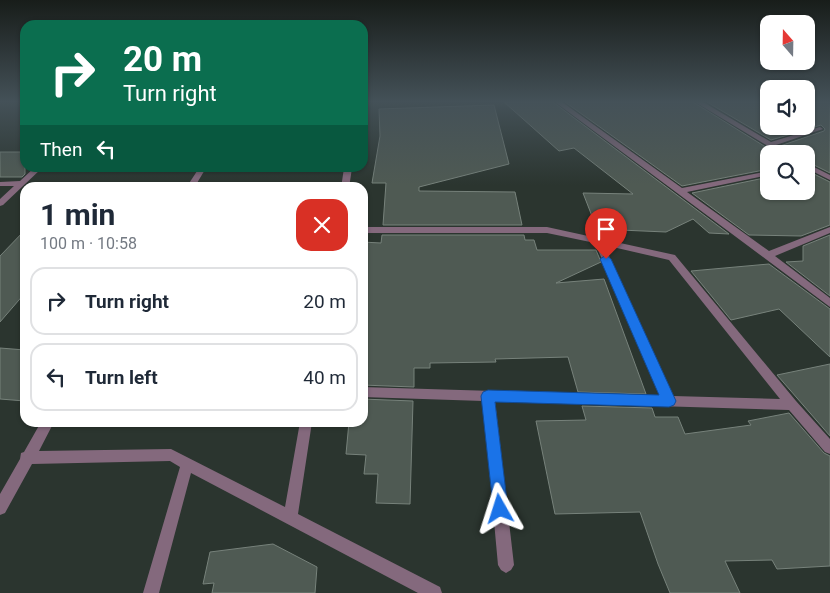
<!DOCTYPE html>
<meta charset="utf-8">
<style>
body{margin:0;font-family:Roboto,sans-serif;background:#f2f2f3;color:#1f2937;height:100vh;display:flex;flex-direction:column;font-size:19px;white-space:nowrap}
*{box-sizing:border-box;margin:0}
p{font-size:16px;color:#747a83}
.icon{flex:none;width:28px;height:28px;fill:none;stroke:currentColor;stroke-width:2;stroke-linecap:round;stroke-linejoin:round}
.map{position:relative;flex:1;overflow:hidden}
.panel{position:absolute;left:20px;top:182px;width:348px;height:245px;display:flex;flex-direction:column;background:#fff;border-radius:15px;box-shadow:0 1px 4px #0004}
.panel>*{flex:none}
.hud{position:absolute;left:20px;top:20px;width:348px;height:152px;border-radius:15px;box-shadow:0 1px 4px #0004;background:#0b6e4f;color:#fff;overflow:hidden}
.needle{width:32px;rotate:340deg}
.buttons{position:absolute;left:760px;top:15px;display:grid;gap:10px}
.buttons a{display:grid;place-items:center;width:55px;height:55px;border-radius:10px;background:#fff;box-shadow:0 1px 4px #0004;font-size:25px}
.pin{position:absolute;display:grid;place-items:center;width:42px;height:42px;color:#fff;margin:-51px -21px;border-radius:50% 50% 50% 0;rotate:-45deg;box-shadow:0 0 5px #0007}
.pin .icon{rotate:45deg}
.me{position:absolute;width:55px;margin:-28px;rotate:354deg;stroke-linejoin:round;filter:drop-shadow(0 0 4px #0008)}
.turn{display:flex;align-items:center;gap:18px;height:105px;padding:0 20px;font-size:22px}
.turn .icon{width:65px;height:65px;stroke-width:2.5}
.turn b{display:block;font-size:35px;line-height:42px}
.then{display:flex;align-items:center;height:48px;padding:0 20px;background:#0003;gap:10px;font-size:19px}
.round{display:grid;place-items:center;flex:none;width:52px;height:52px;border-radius:15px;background:#f2f2f3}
.overview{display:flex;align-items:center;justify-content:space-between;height:85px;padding:0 20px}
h1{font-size:30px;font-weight:700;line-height:38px}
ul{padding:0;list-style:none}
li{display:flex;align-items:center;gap:15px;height:68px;margin:0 10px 8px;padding:0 10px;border:2px solid #e0e1e3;border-radius:15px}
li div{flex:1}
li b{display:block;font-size:19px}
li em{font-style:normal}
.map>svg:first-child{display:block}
.building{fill:#4f5a53;stroke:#77827b}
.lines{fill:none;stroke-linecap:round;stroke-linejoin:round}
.minor{fill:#84697d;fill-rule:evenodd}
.route{fill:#1a73e8;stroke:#114b97}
</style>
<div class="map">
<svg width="830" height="593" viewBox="0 0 830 593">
<rect width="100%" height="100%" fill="#2b352f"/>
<path class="building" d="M504,102H553L729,234L709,233L693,219L666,232L597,229L583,193L633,194L574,148L559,151Z
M565,102H693L777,154H769V169L682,186Z
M707,102H769V126H806V102H830V173L806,161V154H792L780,146L824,131L825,129L821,125L771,140Z
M494,105L509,164L419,187V191L515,192L522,225H383L386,183H372L380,136L379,109Z
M0,152H25V174L22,177H0Z
M806,170L830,182V225L801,236L749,235L692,193L769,177V191H806Z
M25,230V293L0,322V256Z
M382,235H524L525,240H534L537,250H596L601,262L556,283L604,279L646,394L578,392L568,357L495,359L496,362L430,363V368H414V387L362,385V242L381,243Z
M830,235V296L786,262L803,261V246Z
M769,264L830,309V357L779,309L731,320L691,271Z
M0,348L25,350V401L0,399Z
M830,364V436L777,375Z
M362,399L413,401L410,504L376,503L378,474H364L366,455L346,454L349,422H362Z
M582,406L652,408L655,417H678L685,434L751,425L748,421L789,413L824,453L830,456V566L777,569L772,560L725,561L740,593H670L658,564L640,512L555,514L536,421L586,420Z
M273,544L317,567L315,593H212L214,583L203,584L210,552Z"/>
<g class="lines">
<path class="minor" d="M555,102H562L682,188L769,171V175L687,192L769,251L830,227V233L775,256L830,298V307Z
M695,102H703L771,142L820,127L823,129L776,145L790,154H781Z
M806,163L830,175V180L806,168Z
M34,168H42L3,205L0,206V199L14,186H0V182L20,181Z
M199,168H206L194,188H186Z
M344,168H352L349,188H341Z
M362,227H547L675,255L796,401L830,439V454L825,452L789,410L495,401L514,565L511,570L506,573L501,570L498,565L483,401L362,397V387L661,396L595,243L547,233H362ZM604,245L669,260L780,399L673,396Z
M41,422H54L39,451L171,449L285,507L300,422H312L298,514L440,587L442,593H418L191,473L159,593H143L180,467L170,461L32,464L5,513L0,515V494L20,459L21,453L24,452Z"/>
</g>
<linearGradient id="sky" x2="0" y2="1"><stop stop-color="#181d1a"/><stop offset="0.55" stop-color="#445158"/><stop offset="1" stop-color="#445158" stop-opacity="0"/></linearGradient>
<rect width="830" height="185" fill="url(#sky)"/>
<path class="route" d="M606,255L611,259L676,401L674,405L669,407L495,402L508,509L506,515L500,517L494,515L481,396L483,392L488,390L659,395L600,259Z"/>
</svg>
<div class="buttons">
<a><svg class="needle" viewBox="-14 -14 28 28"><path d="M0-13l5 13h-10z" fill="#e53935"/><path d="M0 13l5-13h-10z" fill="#747a83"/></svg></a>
<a><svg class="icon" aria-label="sound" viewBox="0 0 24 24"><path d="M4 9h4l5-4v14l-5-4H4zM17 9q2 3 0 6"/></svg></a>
<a><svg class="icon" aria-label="search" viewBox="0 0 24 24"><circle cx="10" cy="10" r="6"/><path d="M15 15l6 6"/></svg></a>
</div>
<div class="pin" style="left:606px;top:259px;background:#d93025"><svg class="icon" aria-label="arrive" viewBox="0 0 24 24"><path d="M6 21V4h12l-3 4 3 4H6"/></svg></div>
<svg class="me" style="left:500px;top:509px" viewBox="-20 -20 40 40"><path d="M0-17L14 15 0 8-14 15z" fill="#1a73e8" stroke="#fff" stroke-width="4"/></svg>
<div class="hud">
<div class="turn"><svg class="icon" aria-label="right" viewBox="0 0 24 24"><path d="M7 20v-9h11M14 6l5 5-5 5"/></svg><div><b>20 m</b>Turn right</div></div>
<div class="then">Then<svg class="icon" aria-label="left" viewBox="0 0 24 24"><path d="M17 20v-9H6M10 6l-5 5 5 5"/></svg></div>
</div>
<section class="panel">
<div class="overview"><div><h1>1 min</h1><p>100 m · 10:58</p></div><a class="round" style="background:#d93025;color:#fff"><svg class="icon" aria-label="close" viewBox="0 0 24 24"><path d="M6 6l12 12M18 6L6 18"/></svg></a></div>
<ul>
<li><svg class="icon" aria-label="right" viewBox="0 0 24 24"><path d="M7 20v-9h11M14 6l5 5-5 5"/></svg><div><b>Turn right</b></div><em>20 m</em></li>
<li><svg class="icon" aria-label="left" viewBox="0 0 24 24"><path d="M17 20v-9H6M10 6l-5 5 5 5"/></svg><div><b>Turn left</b></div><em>40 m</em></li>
</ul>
</section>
</div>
